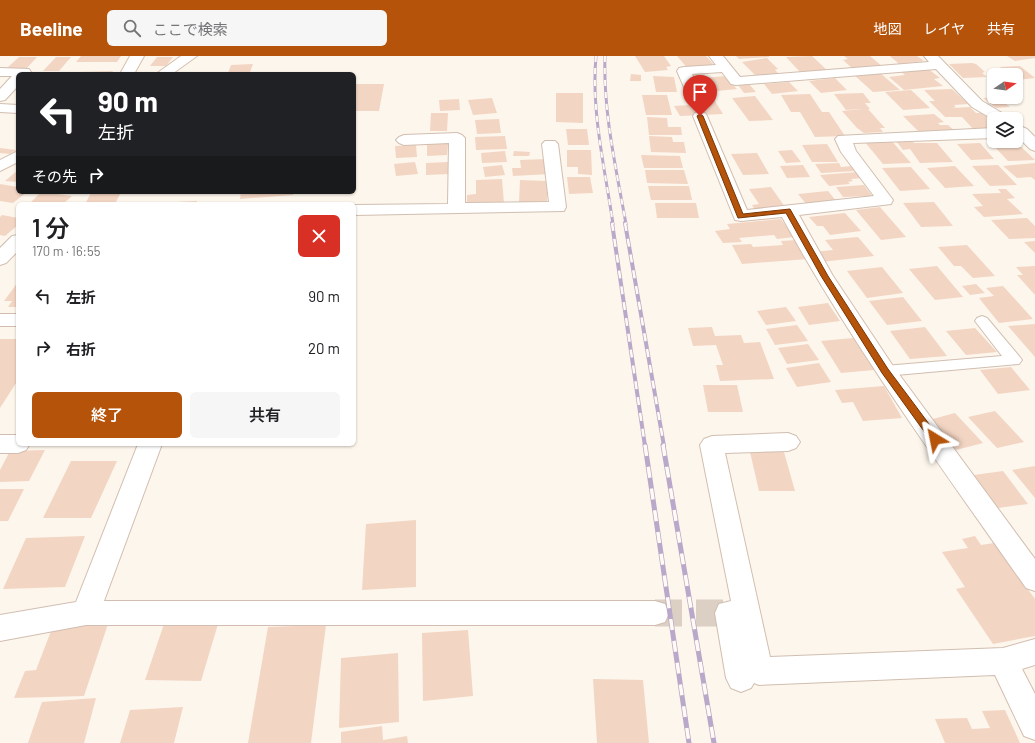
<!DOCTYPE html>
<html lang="ja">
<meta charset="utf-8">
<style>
body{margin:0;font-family:Barlow,"Noto Sans JP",sans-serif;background:#f6f6f6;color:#202124;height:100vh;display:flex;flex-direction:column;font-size:15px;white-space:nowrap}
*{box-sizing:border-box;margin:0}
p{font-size:13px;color:#757577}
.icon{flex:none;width:22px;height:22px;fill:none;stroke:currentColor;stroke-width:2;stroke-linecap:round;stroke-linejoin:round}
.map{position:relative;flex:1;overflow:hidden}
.side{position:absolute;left:16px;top:146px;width:340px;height:244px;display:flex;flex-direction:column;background:#fff;border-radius:6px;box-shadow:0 1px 3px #0004}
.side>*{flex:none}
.top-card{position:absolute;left:16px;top:16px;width:340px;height:122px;border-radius:6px;box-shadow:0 1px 3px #0004;background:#202124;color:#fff;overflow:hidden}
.needle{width:26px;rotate:77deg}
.tools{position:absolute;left:987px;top:12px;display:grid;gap:8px}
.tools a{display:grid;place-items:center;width:36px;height:36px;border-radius:6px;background:#fff;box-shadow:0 1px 3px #0004;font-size:20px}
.pin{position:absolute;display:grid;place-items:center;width:34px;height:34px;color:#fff;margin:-41px -17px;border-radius:50% 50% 50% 0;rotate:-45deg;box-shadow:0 0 4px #0007}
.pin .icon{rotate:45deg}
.me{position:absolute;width:44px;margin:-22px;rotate:325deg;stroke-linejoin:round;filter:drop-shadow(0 0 3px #0008)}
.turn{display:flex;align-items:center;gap:14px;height:84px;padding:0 16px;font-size:18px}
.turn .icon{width:52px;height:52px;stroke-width:2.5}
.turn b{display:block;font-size:28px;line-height:34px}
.then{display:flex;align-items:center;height:38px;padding:0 16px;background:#0003;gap:8px;font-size:15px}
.round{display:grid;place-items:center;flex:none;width:42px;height:42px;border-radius:6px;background:#f6f6f6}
.head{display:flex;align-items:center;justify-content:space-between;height:68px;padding:0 16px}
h1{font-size:24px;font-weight:600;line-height:30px}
.primary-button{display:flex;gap:8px;margin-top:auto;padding:8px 16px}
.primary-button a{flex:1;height:46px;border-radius:6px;background:#b45309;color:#fff;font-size:16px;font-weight:600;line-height:46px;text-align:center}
.primary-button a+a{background:#f6f6f6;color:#202124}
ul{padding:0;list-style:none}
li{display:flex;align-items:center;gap:12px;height:52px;padding:0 16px}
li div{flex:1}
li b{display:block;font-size:15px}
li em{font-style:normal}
header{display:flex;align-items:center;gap:24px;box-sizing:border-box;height:56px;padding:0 20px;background:#b45309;color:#fff}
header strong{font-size:19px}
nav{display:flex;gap:22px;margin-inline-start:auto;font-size:14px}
.search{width:280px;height:36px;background:#f6f6f6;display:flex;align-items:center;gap:10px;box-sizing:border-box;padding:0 14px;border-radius:6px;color:#757577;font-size:15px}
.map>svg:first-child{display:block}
.building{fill:#f3d5c3}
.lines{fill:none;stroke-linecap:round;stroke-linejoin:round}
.street-tunnel{stroke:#dcd0c4;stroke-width:27;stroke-dasharray:27 14;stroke-linecap:butt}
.lane-casing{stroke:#d1beb0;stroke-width:2}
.street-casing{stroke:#d1beb0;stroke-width:2}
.secondary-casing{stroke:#d6c0b0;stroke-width:2}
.lane{fill:#fff;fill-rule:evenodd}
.street{fill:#fff;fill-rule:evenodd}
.secondary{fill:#fff;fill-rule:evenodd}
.rail-far2-casing{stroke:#b9a8c9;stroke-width:3}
.rail-far1-casing{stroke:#b9a8c9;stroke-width:4}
.rail-casing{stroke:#b9a8c9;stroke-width:5}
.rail-far2{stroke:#fffaf3;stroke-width:2;stroke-dasharray:6;stroke-linecap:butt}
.rail-far1{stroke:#fffaf3;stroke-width:2.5;stroke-dasharray:8;stroke-linecap:butt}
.rail{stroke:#fffaf3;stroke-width:3.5;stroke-dasharray:11;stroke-linecap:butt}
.route{fill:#b45309;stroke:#753606}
</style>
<header>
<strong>Beeline</strong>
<div class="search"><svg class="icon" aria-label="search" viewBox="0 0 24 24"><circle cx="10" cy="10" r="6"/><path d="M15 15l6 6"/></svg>ここで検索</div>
<nav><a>地図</a><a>レイヤ</a><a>共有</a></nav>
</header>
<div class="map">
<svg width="1035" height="687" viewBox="0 0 1035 687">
<rect width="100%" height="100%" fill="#fdf6ec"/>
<path class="building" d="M81,0H121L117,6H76Z
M635,0H664L671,10L666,11L668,14L645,16Z
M677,0H706L716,11L689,14Z
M736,0H769V1L739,3Z
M812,0L828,15L801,17L786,1Z
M844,0H870L883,11L853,13L843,4L848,3Z
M890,0H917L924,5L899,8Z
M1007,0H1035V2L1015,5Z
M19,1H37L27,12H7Z
M56,1H71L59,15H43Z
M157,1H173L166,10H150Z
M767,2L778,13L775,14L779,18L756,20L742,6Z
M972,7L976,8L985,16L982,17L987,21L963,22L949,8Z
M253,8L250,16L228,17L231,9Z
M1020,10L1035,22L1016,24V19H1010L1000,11Z
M927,12L940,22L934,23L943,30L904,34L889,21L905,19L900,15Z
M113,15L111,18H77L79,16Z
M880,17L900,34L873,36L854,19Z
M631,18L641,19V25H630Z
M653,20L674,21L677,36H656Z
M725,20L737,33L717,35L705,22Z
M835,22L847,34L821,37L809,25Z
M789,26L798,35L772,38L764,28Z
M354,28H384L379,55H354Z
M749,28L756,36L744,37L738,29Z
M952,33L968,48L954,49L956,51L952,52L970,51L976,57H985L994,67V74L975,75L962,61H945L929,45H935L924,34Z
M911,34L930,52L903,54L885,36Z
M556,37H583V67L556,66Z
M710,37L723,58L680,60L674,50L690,49L684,39Z
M863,37L871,47H865L870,53H868L885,72H880L883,76L864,77L857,72L842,55L862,53L846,54L834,38Z
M810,38L822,56H829L845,80L815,81L800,56H791L781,39Z
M642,39H667L672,59H646Z
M755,40L773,64L749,65L732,42Z
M997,41L1010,51L996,52L983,42Z
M492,42L497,57L473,59L468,44Z
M459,43L460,54L440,55L439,44Z
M431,57H448L447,75H430Z
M934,58L944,66L938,67L940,69H948L956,76L920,77L903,60Z
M647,61L667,62L668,71H681L682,79H649Z
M499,63L501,77L477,78L475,64Z
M566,73H587L589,89H568Z
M505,80L507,93L476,94L475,81Z
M649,80L672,81L673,86H684L686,97L651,96Z
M890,83L911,107L883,108L864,85Z
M911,84L914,87H937L953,106L920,107L910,93L903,94L896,85Z
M1016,86L1035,104L1008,105L991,87Z
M980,87L994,103L971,104L957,88Z
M427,88H448L447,99L427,100Z
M827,88L838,106H812L802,89Z
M416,89L417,101L396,102L395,90Z
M0,92L16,94L10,98L0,97Z
M567,94H591L592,119L578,118V111H567Z
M792,94L801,106L786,107L778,95Z
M505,95L507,106L482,107L481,97Z
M514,95L530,96L529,100H513Z
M757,97L769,118L743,119L731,98Z
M641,99L680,100L683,112H644Z
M547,103L550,118L513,120L512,112H521L520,104Z
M415,106L418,118L396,120L394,108Z
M448,106L449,118L426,119V107Z
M839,107L841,111L852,110L856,115L821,117L815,108Z
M1035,107V124L1031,121L1017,122L1003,110Z
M502,109L505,119L485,121L483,111Z
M803,109L810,121L787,122L780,110Z
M998,109L1017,129L990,130L972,110Z
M955,110L974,130L945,132L927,112Z
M911,111L930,133L900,135L882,112Z
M18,114V126L5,125Z
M645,114H684L688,128L647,127Z
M858,116L864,122L851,123L853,125L848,126L850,128L829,130L820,119Z
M567,121H590L593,137L569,138Z
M502,123L504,148L467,149V139L476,138V124Z
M520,124L547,125V147H519Z
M0,128L18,131V136H27L13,147L0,145Z
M864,129L872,140L843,141L836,131Z
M648,130H689L692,144H651Z
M771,131L785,151L755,154L752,149L759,148L749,133Z
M998,133H1006L1015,142L1007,143L1023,158L984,161L974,151L983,150L972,138L1001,137Z
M828,135L837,146L807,149L798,138Z
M41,136L72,140L63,148H29Z
M121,136L115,148H85L91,137Z
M241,136H293V139L240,143Z
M197,145L196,148H176V146Z
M934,146L953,170L921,171L903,147Z
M655,147H696L699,162H657Z
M880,151L906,181L881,184L856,154Z
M845,157L861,175L830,179L823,170H817L809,161Z
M2,159L18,162V169L5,180L0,179V161Z
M1027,162L1035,170V182L1009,183L991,164Z
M781,163L794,181L777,183L774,179L739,182L742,186L723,187L715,175L730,173L727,168Z
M858,181L874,200L821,206L813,196L833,194L825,184Z
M796,184L808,203L742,208L732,189L751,188L753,191L783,189L781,185Z
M1035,185V197L1024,186Z
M967,189L995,220L973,222L961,210H954L938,191Z
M937,210L963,241L935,244L909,213Z
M1035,210V239L1017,219H1023L1016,211Z
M882,211L903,237L867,242L847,215Z
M18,226V251H8L12,245H4Z
M976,228L985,237L970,239L962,230Z
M1003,230L1033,263L999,267L979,242L994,240L986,232Z
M903,241L922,265L887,269L869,245Z
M828,247L840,265L809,269L798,251Z
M786,251L796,265L766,269L757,255Z
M1035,268V301L1008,270Z
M797,269L808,285L775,289L766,273Z
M712,271L715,280L741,279L744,287L760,286L774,323L720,325L716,309H723L716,289L693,290L688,272Z
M925,271L947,300L910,303L890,275Z
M975,272L997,296L966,299L946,275Z
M853,282L874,314L841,317L821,285Z
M0,283H18V324L0,352Z
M808,288L819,304L787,308L778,292Z
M819,307L831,326L797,331L786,312Z
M1011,311L1030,334L998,338L980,314Z
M703,329H737L743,356H708Z
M884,330L902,362L863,365L853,346L842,347L835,334Z
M995,355L1024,386L997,392L968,361Z
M955,357L983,387L956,394L929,364Z
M45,394L29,425L0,426V414L10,395Z
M750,396H784L795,435H759Z
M71,405H117L91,462H43Z
M1035,410V442L1012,414Z
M1003,415L1028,448L998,452L974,419Z
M0,433H24L8,465H0Z
M416,464V531L362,534L366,468Z
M85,480L65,531L3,533L26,482Z
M975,480L981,489L994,487L1035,543V580L993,588L956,533L965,531L942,496L968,492L962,483Z
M108,568L84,640L14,642L25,615L36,614L53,570Z
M164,568H218L201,625L145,624Z
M326,569L311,687H248L268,571Z
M468,574L473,640L423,645L422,577Z
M398,597L399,666L339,672L341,602Z
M593,623L643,624L649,687H597Z
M96,642L84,687H28L42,646Z
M183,651L174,687H120L130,654Z
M1005,654L1020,687H945L935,663L967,662L972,673L990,672L982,655Z
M382,670L383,684L407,680L408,687H341V676Z"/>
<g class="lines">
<path class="street-tunnel" d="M655,557H729"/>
<g class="lane-casing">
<path id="lane" d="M982,260L987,262L1019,300L1022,304L1019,308L885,320L880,319L877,315L880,311L885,310L1002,300L975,265L977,262Z"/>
</g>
<g class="street-casing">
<path id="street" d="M709,0H723L740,21L929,6L924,0H938L982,45L1007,60L1009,63H994V64L972,51L936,13L736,29L731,28L722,16L692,18L699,35L697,38H687L677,15L679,12L684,11L716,9Z
M0,12L29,13L31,16L29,18H18V30L5,44L0,45V33L12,20H0Z
M0,48L18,49V57L0,56Z
M700,56L705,57L707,60L747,154L874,140L841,96L835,83L838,80L994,72V82L853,87L856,95L893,144L891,148L799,159L833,220L893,310L1035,503V535L1026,532C941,411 853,291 782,161L741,165L735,164L693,60L695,57Z
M1016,68L1027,73L1035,81V95L1030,93L1016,79Z
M457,77L462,79L465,82V147L549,146L542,88L545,85H555L558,88L566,151L564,155L354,159V149L448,148L449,87L404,89L399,87L396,84L399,81L404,79Z
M18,179V195L6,207L0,209V192L12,180Z
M0,258H18V270H0Z
M788,377L796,380L800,386L796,392L788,395L725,397L770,601L1003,592L1035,583V609L1022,613L1035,638V684L1024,680L995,619L759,629L754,627L751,632L741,636L731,632L726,622L715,557L719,548L731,545L700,389L704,383L712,380Z
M0,379H18V388H30L26,394L18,397H0Z
M138,388H162L104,545H655L665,548L669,557L665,566L655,569H86L0,585V559L76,546Z"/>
</g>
<g class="secondary-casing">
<path id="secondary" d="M130,0H144L134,18H120Z
M181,0H197L172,18H156Z
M18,95V106L0,115V104Z"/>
</g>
<use href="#lane" class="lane"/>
<use href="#street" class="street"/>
<use href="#secondary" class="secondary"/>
<g class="rail-far2-casing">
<path id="rail-far2" d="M596,0C591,56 605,113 613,168
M605,0C603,56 616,112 626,168"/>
</g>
<g class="rail-far1-casing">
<path id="rail-far1" d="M612,167L645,390
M625,167L664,390"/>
</g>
<g class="rail-casing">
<path id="rail" d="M645,389L689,687
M663,389L714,687"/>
</g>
<use href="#rail-far2" class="rail-far2"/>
<use href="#rail-far1" class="rail-far1"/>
<use href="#rail" class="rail"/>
</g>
<path class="route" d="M700,58L703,60L743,158L790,153L828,220L888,313L938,380V385H931L882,317L821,220L786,157L738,162L697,60Z"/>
</svg>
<div class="tools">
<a><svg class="needle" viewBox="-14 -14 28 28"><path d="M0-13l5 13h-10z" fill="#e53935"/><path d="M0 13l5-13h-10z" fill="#757577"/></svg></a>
<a><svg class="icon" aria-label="layers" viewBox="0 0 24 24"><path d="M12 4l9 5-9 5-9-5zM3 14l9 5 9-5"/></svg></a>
</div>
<div class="pin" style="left:700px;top:60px;background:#d93025"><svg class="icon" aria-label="arrive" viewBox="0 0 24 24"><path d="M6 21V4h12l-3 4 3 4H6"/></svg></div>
<svg class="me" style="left:935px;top:383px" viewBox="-20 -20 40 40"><path d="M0-17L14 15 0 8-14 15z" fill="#b45309" stroke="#fff" stroke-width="4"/></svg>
<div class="top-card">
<div class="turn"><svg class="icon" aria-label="left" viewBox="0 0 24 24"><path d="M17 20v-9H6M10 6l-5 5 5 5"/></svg><div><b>90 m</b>左折</div></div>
<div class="then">その先<svg class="icon" aria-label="right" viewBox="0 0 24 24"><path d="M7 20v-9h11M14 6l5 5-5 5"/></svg></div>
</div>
<section class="side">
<div class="head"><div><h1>1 分</h1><p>170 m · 16:55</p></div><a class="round" style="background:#d93025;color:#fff"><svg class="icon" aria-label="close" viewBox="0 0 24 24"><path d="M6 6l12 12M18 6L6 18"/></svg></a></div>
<ul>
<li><svg class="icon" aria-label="left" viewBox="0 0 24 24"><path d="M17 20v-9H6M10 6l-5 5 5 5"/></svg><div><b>左折</b></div><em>90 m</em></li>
<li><svg class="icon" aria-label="right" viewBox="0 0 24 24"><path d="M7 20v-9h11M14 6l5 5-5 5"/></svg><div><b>右折</b></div><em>20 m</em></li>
</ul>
<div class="primary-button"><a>終了</a><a>共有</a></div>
</section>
</div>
